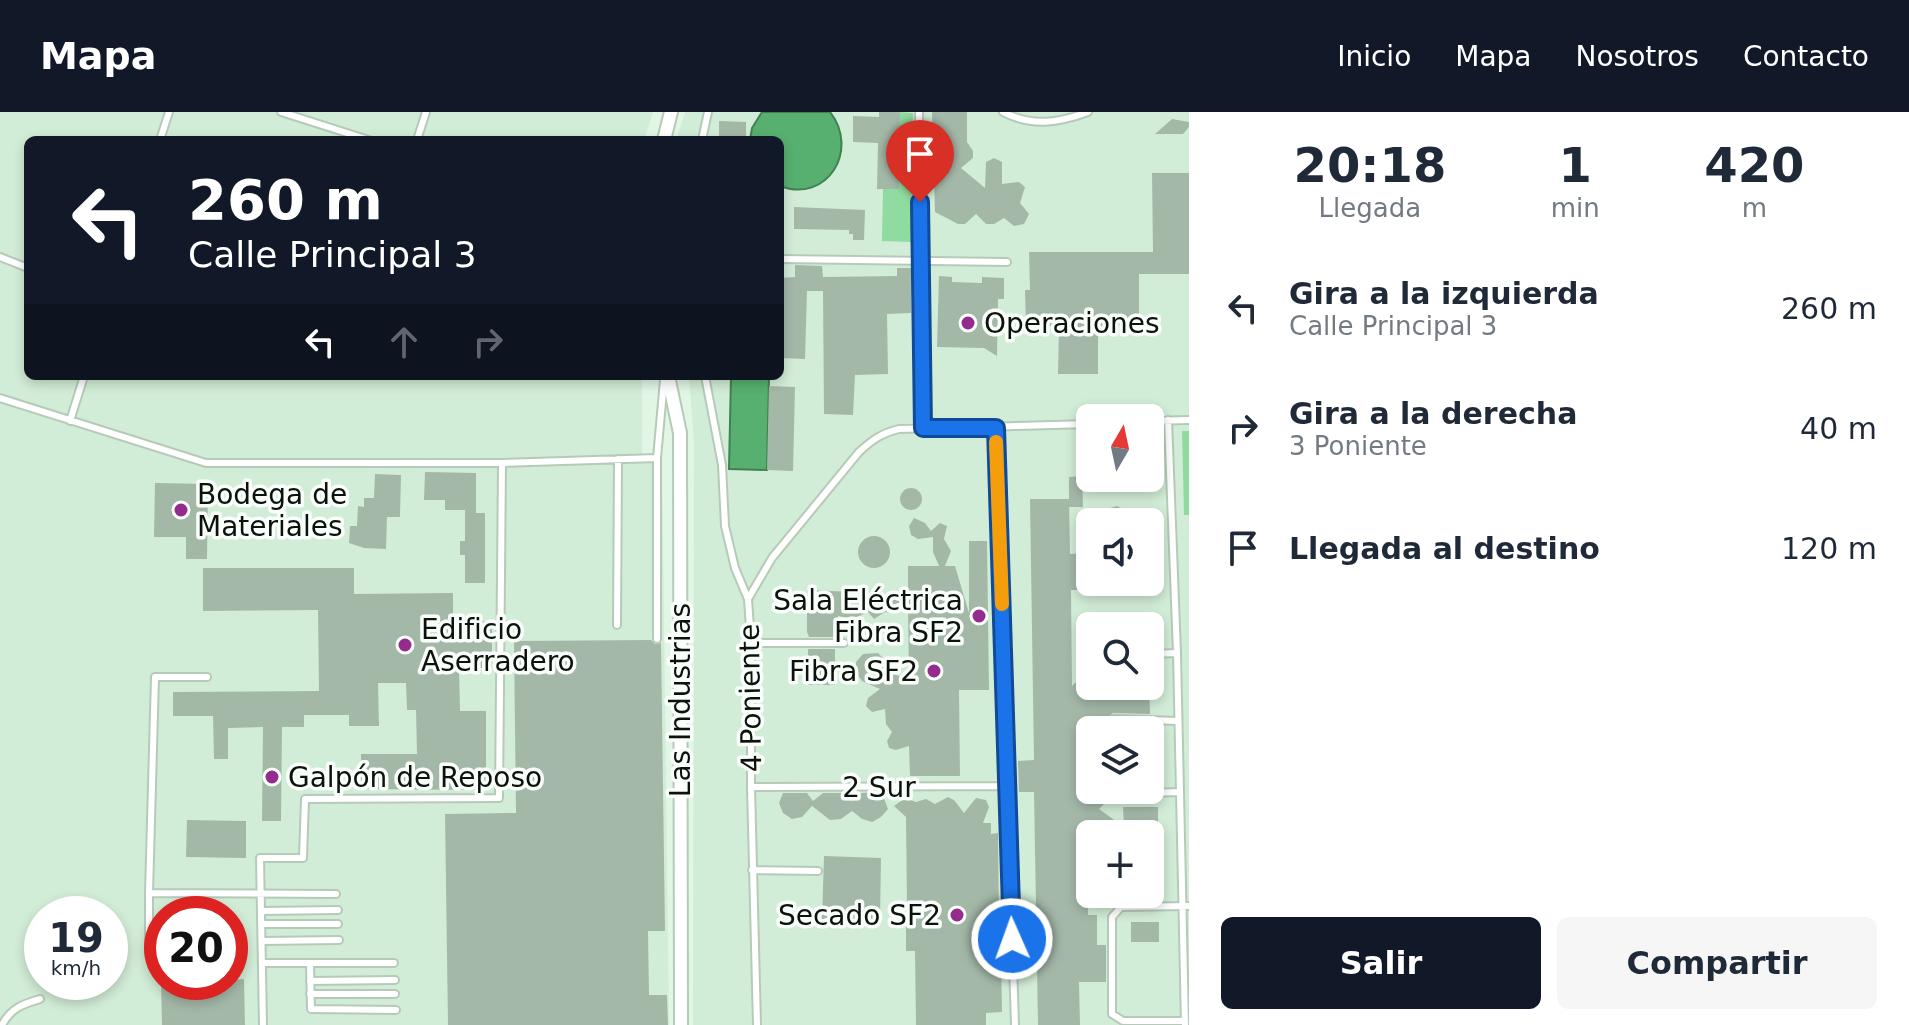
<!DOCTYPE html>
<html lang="es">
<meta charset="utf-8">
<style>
body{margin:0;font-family:"DejaVu Sans",sans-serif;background:#f6f6f7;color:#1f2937;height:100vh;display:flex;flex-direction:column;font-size:30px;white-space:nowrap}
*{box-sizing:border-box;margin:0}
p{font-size:26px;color:#747a83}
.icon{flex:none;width:44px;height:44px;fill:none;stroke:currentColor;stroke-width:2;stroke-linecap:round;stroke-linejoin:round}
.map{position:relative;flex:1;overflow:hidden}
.sheet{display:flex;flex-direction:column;background:#fff;width:720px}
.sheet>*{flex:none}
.banner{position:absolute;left:24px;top:24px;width:760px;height:244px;border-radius:12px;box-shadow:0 4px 12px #0003;background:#111827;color:#fff;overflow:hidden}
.needle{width:52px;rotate:9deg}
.buttons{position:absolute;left:1076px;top:292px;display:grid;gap:16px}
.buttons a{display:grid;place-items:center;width:88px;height:88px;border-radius:12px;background:#fff;box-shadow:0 4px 12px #0003;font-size:40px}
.speed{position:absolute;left:24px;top:784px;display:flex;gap:16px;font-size:40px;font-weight:700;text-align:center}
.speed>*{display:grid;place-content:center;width:104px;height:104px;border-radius:50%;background:#fff;box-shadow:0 4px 12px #0003;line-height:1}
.speed small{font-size:20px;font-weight:400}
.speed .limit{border:12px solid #d22;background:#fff;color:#111}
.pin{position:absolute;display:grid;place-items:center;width:68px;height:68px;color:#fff;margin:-82px -34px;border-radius:50% 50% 50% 0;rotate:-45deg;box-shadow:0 0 8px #0007}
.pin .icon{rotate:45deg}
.me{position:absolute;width:88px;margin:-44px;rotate:358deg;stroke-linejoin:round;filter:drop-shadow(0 0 6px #0008)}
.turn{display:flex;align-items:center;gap:28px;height:168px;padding:0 32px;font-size:36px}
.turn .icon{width:104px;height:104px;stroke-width:2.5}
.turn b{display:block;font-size:56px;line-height:68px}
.lanes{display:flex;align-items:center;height:76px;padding:0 32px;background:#0003;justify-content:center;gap:40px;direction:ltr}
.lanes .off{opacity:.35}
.eta{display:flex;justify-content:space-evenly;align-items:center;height:136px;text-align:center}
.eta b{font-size:48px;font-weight:800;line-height:56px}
.cta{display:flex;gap:16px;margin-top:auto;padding:16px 32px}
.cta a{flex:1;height:92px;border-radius:12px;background:#111827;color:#fff;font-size:32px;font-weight:800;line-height:92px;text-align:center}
.cta a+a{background:#f6f6f7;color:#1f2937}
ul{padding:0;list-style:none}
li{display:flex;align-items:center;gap:24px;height:120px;padding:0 32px}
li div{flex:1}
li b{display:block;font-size:30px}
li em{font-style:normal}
header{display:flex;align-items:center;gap:48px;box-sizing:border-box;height:112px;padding:0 40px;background:#111827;color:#fff}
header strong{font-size:38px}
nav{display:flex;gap:44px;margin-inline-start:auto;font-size:28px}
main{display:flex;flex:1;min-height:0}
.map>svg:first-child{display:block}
.built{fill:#d2edd7;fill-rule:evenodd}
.green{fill:#8fdba0}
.water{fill:#57b06f;stroke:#408151;stroke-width:2}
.building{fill:#a4b8a8}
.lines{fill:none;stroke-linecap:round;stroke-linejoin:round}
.lane-casing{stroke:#b6cab9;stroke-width:10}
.street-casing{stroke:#b6cab9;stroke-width:16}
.lane{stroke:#fff;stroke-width:6}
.street{stroke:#fff;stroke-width:12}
.route-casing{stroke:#114b97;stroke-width:20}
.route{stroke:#1a73e8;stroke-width:14}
.slow{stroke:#f59e0b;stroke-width:14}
.poi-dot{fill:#942b8e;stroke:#fafefb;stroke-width:3}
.labels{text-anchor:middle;stroke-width:7;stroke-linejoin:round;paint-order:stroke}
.poi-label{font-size:28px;fill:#0b120c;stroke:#fafefb;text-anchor:start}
.street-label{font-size:28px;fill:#0b120c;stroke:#fafefb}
</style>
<header>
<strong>Mapa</strong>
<nav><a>Inicio</a><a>Mapa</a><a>Nosotros</a><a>Contacto</a></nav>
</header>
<main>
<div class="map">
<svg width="1189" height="913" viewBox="0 0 1189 913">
<rect width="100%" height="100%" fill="#e1f6e5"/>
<path class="built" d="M0,0H653L644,28H28V264H642V342L662,343L669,913H0ZM42,802H110V870H42ZM162,802H230V870H162Z
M685,0H1189V913H693L694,330L689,264H780V28H676ZM1090,306H1150V366H1090ZM1090,410H1150V470H1090ZM1090,514H1150V574H1090ZM1090,618H1150V678H1090ZM1090,722H1150V782H1090Z"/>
<path class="green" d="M900,0L913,1L911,130L882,129L883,77H899Z
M1182,319H1189V403H1184Z"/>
<path class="water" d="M762,0H830C860,38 827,92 780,74V28H750L752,16Z
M731,264H769L767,358L729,357Z"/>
<path class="building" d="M879,0H900L899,77H877L878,31L853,30V4L879,5Z
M932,0H967V30L973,39V46L961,56L985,76L986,50L994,46L1002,50V72L1019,70L1025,75L1020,91L1029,102L1024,112L1014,114L1004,106L994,112H986L976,102L965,112H958L935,100Z
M1172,7L1189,10V15L1183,22H1155Z
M719,9L746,10V28H719Z
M1152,61H1189V162H1139V214H1098V262H1058L1059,214H1026L1025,178H1030L1029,140H1153Z
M794,95L865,98L864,128H853V122H849V118L794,117Z
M795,153L822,154L823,165L897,164V156H911V201L887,202L888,262L855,263L853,303L824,302L823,179H807L805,247L780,246V166L795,165Z
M939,164L952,165V170L982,171V165L1004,166V187H998L997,244L984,236L937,235Z
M769,274L795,275L793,359L767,358Z
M425,360L476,361V401H485V471H465V443H460V429H465V398H445V388H424Z
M375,362L401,363L400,405H387L386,437L364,436L349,431L350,414H357L358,394L364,395V386H374Z
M1082,364L1083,395H1069V365Z
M155,371L208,372L207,447H186V425H154Z
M900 387a11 11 0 1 1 22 0a11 11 0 1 1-22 0Z
M1030,387H1069L1070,442L1088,441V478H1071L1072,574L1090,557V574H1149L1150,602L1113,601L1099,614H1085L1086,678H1110V686L1099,697L1124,715L1123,695H1158V722H1087L1088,803H1097V833H1106V870H1079L1080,913H1038L1034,680H1019L1018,649L1034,648Z
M1117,394L1126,399L1132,410H1097L1107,397Z
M914,406L925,411L931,419L940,411L947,414L944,427L951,439L945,454H955L969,501V429H987L989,578H959L960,664H910L909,634L896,638L889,636L887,629L892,620L886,612L885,597L872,600L866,594L868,586L880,577L862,569L856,561V550L863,542L878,541L885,548L887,560L909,567L908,493L895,501L885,500L874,507L868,500L853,507L838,504V520H835V525H809L807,520V478L854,480L869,488L877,477L886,485L908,488V454H939L933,440V425L918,427L911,423L909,414Z
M858 440a16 16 0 1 1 32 0a16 16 0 1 1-32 0Z
M203,456H354V482L453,481V509H492V556H459L460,599H486V678L361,677V642H417L416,598H407L406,571H378L379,614H349V603H304V615H282L281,709H262L263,615L228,616V647H214L213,604H173V580L319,579L318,498L203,499Z
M1131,501L1138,502L1155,514H1109L1120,504Z
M651,528L655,532L661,531L665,819H648L649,883H667L668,913H448L445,702L516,701L514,529Z
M808,537H835V573H808Z
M878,680L884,686L888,697L881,705L872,710L862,707L852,699L841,707L830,708L812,694L802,705L792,707L783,701L779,691L783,681H807L813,689L823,681H844L851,689L861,681Z
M948,685L954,688L964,701L976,686L986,688L989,695L983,711H991V722L998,721L999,813H984L985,846L1001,845L1002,900L986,901V913H916L915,839H906V814H914V794H907L906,705L894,694L905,686L916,690L926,687L935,692Z
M187,708L246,709V746L186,745Z
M824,744L881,746L880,809L822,807Z
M1131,810H1159V830H1131Z
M244,867L245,913H162L161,870H230V868Z"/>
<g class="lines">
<g class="lane-casing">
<path id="lane" d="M281,0L369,28
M919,0L923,316
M1003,0C1032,15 1058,11 1088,0
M160,28L169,0
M417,28L426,0
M702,28L708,0
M0,145L28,156
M780,147L1007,150
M705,264L722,353L725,414L735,456L748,487L751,531V675L757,913
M0,286L206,351H502L657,346L664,268
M1168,308L1177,541L1185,913
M70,309L84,264
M1150,309L1189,308
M996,316L1015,913
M748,487L772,446L859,340C872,328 882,321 899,317L1090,312
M617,513L618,347
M657,527V346
M751,531H844
M1150,542L1177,541
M207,565H155L149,781L336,782
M1114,607L1178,609
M751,675L1008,674
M1119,682L1180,680
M752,758L818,759
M261,799L338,798
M261,812H338
M262,829L339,828
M149,841V781
M262,851H310L311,897L396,898
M310,851H394
M310,869L395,868
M310,882H395
M1185,909H1123L1112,902V805L1121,795L1189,794
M2,913C11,896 23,892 40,887
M263,913L260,746H303L305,687L499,686L502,351"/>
</g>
<g class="street-casing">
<path id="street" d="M664,28L671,0
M668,264L680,321L681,913"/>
</g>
<use href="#lane" class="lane"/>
<use href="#street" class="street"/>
</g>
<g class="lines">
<g class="route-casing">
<path id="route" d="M920,90L923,316H996L1012,827"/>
</g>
<use href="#route" class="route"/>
<path class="slow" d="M996,330L1002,492"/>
</g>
<g class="poi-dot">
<circle cx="968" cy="211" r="8"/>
<circle cx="181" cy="398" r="8"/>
<circle cx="979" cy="504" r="8"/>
<circle cx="405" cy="533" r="8"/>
<circle cx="934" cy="559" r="8"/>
<circle cx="272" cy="665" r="8"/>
<circle cx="957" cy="803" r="8"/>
</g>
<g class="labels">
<g class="poi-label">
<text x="984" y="221">Operaciones</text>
<text x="197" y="392">Bodega de<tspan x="197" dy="32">Materiales</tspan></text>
<text x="963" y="498" text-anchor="end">Sala Eléctrica<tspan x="963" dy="32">Fibra SF2</tspan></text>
<text x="421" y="527">Edificio<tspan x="421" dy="32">Aserradero</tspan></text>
<text x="918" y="569" text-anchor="end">Fibra SF2</text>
<text x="288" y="675">Galpón de Reposo</text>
<text x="941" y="813" text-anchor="end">Secado SF2</text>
</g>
<g class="street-label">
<text transform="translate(750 586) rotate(-91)" y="10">4 Poniente</text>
<text transform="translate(680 588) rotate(-90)" y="10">Las Industrias</text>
<text x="879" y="685">2 Sur</text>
</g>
</g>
</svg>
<div class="buttons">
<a><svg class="needle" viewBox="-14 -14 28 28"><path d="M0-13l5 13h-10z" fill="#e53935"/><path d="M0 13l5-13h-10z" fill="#747a83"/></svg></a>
<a><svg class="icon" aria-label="sound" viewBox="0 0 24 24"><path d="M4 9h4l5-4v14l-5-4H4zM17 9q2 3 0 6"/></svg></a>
<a><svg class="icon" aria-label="search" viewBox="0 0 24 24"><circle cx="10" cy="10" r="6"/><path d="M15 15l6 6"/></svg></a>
<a><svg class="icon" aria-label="layers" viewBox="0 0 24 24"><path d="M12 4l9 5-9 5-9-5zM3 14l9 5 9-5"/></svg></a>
<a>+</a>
</div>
<div class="speed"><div>19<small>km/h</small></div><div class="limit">20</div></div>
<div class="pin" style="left:920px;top:90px;background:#d93025"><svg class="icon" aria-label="arrive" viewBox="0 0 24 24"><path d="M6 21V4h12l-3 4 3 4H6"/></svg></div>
<svg class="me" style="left:1012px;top:827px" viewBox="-20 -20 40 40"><circle r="17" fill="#1a73e8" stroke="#fff" stroke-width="3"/><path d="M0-11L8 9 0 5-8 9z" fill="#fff"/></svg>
<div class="banner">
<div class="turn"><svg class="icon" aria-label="left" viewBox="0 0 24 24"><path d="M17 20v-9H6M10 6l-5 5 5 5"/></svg><div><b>260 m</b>Calle Principal 3</div></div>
<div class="lanes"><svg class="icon" aria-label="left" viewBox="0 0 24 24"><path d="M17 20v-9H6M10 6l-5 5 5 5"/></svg><svg class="icon off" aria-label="ahead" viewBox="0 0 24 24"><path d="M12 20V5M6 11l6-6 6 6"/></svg><svg class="icon off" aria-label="right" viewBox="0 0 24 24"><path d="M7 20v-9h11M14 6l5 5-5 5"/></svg></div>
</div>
</div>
<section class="sheet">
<div class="eta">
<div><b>20:18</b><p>Llegada</p></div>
<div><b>1</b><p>min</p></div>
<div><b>420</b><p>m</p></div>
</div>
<ul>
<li><svg class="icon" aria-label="left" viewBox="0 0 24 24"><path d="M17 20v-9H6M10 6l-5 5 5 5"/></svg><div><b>Gira a la izquierda</b><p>Calle Principal 3</p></div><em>260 m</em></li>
<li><svg class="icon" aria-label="right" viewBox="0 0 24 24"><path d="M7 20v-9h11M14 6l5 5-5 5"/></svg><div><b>Gira a la derecha</b><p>3 Poniente</p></div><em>40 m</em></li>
<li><svg class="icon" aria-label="arrive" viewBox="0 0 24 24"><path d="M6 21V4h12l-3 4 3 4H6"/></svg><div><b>Llegada al destino</b></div><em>120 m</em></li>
</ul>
<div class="cta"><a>Salir</a><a>Compartir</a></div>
</section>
</main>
